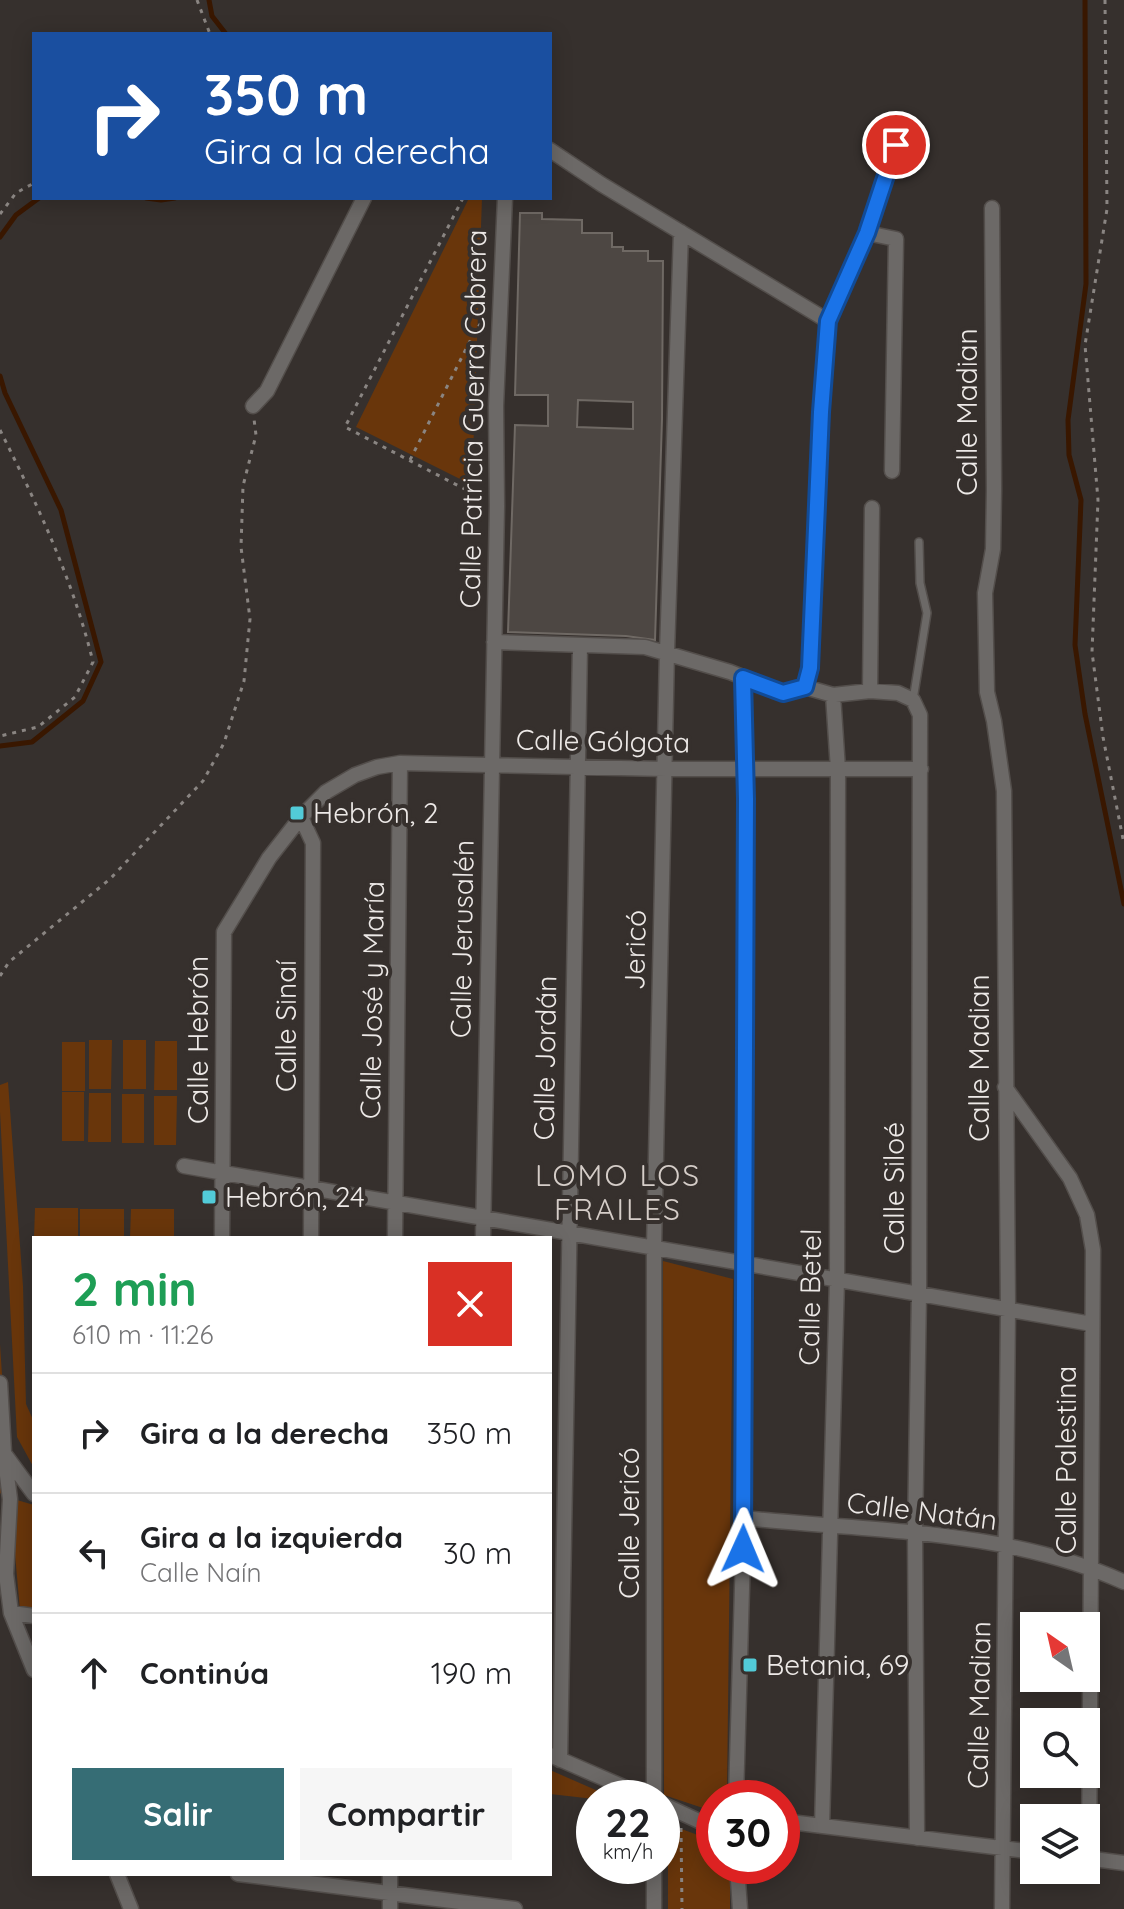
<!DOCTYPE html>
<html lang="es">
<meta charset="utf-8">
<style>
body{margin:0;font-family:Quicksand,sans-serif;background:#f6f6f6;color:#202124;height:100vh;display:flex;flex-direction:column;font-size:30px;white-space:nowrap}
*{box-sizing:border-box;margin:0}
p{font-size:26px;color:#757577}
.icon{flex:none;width:44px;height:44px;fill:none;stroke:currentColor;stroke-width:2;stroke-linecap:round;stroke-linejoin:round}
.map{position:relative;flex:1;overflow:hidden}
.sheet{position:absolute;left:32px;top:1236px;width:520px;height:640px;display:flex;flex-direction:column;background:#fff;border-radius:0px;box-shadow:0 4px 20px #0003}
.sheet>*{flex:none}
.top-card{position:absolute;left:32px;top:32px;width:520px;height:168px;border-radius:0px;box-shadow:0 4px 20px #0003;background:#1a4fa0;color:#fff;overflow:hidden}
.needle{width:52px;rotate:326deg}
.fabs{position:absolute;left:1020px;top:1612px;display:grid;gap:16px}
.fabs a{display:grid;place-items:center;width:80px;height:80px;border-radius:0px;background:#fff;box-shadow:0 4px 20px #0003;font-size:40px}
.speed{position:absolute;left:576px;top:1780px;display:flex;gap:16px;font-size:40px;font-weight:700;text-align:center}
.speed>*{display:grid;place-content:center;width:104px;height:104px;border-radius:50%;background:#fff;box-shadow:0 4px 20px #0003;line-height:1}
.speed small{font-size:20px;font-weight:400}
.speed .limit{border:12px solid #d22;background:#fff;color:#111}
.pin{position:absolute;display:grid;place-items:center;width:68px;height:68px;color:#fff;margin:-34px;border:4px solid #fff;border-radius:50%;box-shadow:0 2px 8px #0007}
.me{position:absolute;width:88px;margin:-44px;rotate:1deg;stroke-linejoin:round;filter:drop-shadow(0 0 6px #0008)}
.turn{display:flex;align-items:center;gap:28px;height:168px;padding:0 40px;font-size:36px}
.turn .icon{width:104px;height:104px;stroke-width:2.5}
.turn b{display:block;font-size:56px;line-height:68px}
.round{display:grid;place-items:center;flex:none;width:84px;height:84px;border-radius:0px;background:#f6f6f6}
.headline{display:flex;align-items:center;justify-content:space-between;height:136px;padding:0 40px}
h1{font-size:48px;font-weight:800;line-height:60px;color:#1e9e55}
.button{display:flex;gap:16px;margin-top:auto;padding:16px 40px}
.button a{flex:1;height:92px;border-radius:0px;background:#366d75;color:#fff;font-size:32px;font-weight:800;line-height:92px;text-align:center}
.button a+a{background:#f6f6f6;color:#202124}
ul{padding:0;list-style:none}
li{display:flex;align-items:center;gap:24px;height:120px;padding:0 40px;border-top:2px solid #e0e0e0}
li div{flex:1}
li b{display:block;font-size:30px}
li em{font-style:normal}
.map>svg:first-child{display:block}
.green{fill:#69360b}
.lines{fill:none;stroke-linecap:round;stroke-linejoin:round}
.stream{stroke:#391700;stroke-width:5}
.building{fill:#4d4743;stroke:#6f6964;stroke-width:2;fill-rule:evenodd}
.lane-casing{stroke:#534e4b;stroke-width:10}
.street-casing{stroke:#534e4b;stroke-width:17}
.path{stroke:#8a8582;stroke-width:3;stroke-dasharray:4 6;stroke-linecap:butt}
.lane{stroke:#6c6967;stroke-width:7}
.street{stroke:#6c6967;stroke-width:14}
.route-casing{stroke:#114b97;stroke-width:20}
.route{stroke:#1a73e8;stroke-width:14}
.poi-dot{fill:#52cbd8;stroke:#36302d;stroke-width:3}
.labels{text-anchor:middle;stroke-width:8;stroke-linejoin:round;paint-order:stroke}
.street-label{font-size:28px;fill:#ede9e7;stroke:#36302d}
.poi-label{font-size:28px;fill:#ede9e7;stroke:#36302d;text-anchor:start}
.neighbourhood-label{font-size:30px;letter-spacing:2px;fill:#d5cdc8;stroke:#36302d}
</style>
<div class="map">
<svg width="1124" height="1909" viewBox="0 0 1124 1909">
<rect width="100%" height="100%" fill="#36302d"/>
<path class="green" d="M469,198H482L472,485L356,427Z
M89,1040H112L111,1089H89Z
M123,1040H146V1089H123Z
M155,1041H177V1090H154Z
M62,1042H85V1091H62Z
M8,1082L23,1286L26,1404L34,1422V1468L17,1437L0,1112V1085Z
M62,1092H84V1141H62Z
M89,1093H111V1142H88Z
M122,1094H144V1143H122Z
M154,1096H177L176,1145H154Z
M35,1208H78V1238H34Z
M80,1209H124V1238H80Z
M131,1209H174V1238H130Z
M663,1261L733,1279L727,1795L726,1798H714L712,1811L664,1795Z
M0,1344L10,1498L34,1505V1612L20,1610L10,1499L0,1493Z
M550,1770L614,1798L594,1799L550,1794Z
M668,1824L714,1841V1866H730V1909H668Z"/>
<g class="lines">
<path class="stream" d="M209,0L212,16L226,34
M1085,0L1086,284L1068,420L1069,455L1081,500L1075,645L1085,714L1124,904
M146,198L161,200L175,198
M0,237L16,215L39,198
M0,376L5,393L61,510L101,662L83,701L32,742L0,746"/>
</g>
<path class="building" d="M520,213H542V219L582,220V233H612V247H623V251H648V261H663L662,419L655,640L626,636L508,632L515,425L548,426V395H515ZM578,400L633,402V429L577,427Z"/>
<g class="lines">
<g class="lane-casing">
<path id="lane" d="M867,233L896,145
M913,700L927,613L920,583L919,542"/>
</g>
<g class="street-casing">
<path id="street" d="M550,150L601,184L828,321
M992,208L994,490L993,549L985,593L987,692L994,721L1004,791L1008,1309L1002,1909
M253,406L267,391L364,198
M494,642L645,647L730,672L783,693L805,687L833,695L870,691L898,693L913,700L920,715L919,1294L915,1533L917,1838
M805,687L810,668L821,412L828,321L867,233L896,239L892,471
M870,691L872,508
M301,817L313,843L311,1238
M1005,1087L1070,1178L1087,1215L1093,1250L1089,1859
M184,1166L1092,1324
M222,1238L224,932L269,858L301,817L326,792L355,775L377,767L400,763L665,769H921
M395,1238L400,763
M483,1238L497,506L496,406L505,198
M0,1383L4,1452L10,1499L6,1574L11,1613L34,1670
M6,1456L34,1494
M744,1518C869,1531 1007,1529 1124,1582
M11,1613L34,1616
M550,1755L649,1798
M560,1760L580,646
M654,1798V1248L667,652L681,232
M736,1798L744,1518L746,769L743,678
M662,1804L714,1828
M782,1821L1034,1852
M822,1826L837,1280L838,769L833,695
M1086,1858L1124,1863
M737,1866L740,1909
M117,1874L131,1909
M238,1874L515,1909
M390,1874V1909
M654,1909V1866"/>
</g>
<path class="path" d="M197,0L210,34
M1105,0L1107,209L1085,345L1098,500L1092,652L1103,737L1124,844
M463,198L345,427L482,498
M0,214L16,193L34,183
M0,430C38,506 73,580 93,662L75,697L38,727L0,736
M410,460L471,339L482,321H486
M0,976L9,962L110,879L203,781L224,743L244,681L250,619L241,547L243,486L256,435L254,419
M681,1828L682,1909"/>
<use href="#lane" class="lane"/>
<use href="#street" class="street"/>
</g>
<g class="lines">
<g class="route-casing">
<path id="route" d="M743,1549L746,799L743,678L783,693L805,687L810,668L821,412L828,321L867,233L896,145"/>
</g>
<use href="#route" class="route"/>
</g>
<g class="poi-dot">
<rect x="289" y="805" width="16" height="16" rx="4"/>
<rect x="201" y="1189" width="16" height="16" rx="4"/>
<rect x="742" y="1657" width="16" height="16" rx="4"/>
</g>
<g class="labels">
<g class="street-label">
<text transform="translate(967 412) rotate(-90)" y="10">Calle Madian</text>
<text transform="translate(473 419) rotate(-89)" y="10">Calle Patricia Guerra Cabrera</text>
<text transform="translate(603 741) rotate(1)" y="10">Calle Gólgota</text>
<text transform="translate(462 939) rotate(-89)" y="10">Calle Jerusalén</text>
<text transform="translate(635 950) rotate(-89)" y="10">Jericó</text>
<text transform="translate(372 1000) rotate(-89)" y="10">Calle José y María</text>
<text transform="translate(286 1026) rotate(-90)" y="10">Calle Sinaí</text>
<text transform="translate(198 1040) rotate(-90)" y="10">Calle Hebrón</text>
<text transform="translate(545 1058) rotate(-89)" y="10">Calle Jordán</text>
<text transform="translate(979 1058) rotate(-90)" y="10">Calle Madian</text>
<text transform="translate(894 1188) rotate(-90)" y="10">Calle Siloé</text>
<text transform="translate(810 1297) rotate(-89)" y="10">Calle Betel</text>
<text transform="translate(1066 1460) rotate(-90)" y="10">Calle Palestina</text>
<text transform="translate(922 1511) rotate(7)" y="10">Calle Natán</text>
<text transform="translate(629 1523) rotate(-90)" y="10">Calle Jericó</text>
<text transform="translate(979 1705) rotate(-89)" y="10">Calle Madian</text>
</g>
<g class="poi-label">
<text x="313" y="823">Hebrón, 2</text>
<text x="225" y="1207">Hebrón, 24</text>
<text x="766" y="1675">Betania, 69</text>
</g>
<g class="neighbourhood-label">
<text x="618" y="1186">LOMO LOS<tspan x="618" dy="34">FRAILES</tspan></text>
</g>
</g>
</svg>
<div class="fabs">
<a><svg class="needle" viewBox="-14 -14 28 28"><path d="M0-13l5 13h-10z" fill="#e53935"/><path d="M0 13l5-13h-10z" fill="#757577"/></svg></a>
<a><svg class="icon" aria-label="search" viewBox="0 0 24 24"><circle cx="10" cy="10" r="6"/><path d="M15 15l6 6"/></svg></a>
<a><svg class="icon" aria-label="layers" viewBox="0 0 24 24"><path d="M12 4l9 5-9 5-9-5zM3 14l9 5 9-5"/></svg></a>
</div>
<div class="speed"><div>22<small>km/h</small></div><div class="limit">30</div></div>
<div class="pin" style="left:896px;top:145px;background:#d93025"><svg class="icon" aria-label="arrive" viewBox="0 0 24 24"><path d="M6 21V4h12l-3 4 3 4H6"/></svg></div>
<svg class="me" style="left:743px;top:1549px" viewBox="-20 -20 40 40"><path d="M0-17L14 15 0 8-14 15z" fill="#1a73e8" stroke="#fff" stroke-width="4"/></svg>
<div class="top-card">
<div class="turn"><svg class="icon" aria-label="right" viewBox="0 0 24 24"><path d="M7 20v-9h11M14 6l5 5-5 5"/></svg><div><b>350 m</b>Gira a la derecha</div></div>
</div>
<section class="sheet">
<div class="headline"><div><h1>2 min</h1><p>610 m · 11:26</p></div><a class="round" style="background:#d93025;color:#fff"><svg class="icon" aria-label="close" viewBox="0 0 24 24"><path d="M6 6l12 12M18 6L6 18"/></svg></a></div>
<ul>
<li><svg class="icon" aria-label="right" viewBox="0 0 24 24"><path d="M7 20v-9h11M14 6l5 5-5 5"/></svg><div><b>Gira a la derecha</b></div><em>350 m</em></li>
<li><svg class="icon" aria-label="left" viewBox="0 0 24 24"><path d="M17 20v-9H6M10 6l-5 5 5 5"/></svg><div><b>Gira a la izquierda</b><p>Calle Naín</p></div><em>30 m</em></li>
<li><svg class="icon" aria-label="ahead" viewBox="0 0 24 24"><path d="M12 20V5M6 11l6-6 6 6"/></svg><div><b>Continúa</b></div><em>190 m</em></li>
</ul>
<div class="button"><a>Salir</a><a>Compartir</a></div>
</section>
</div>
